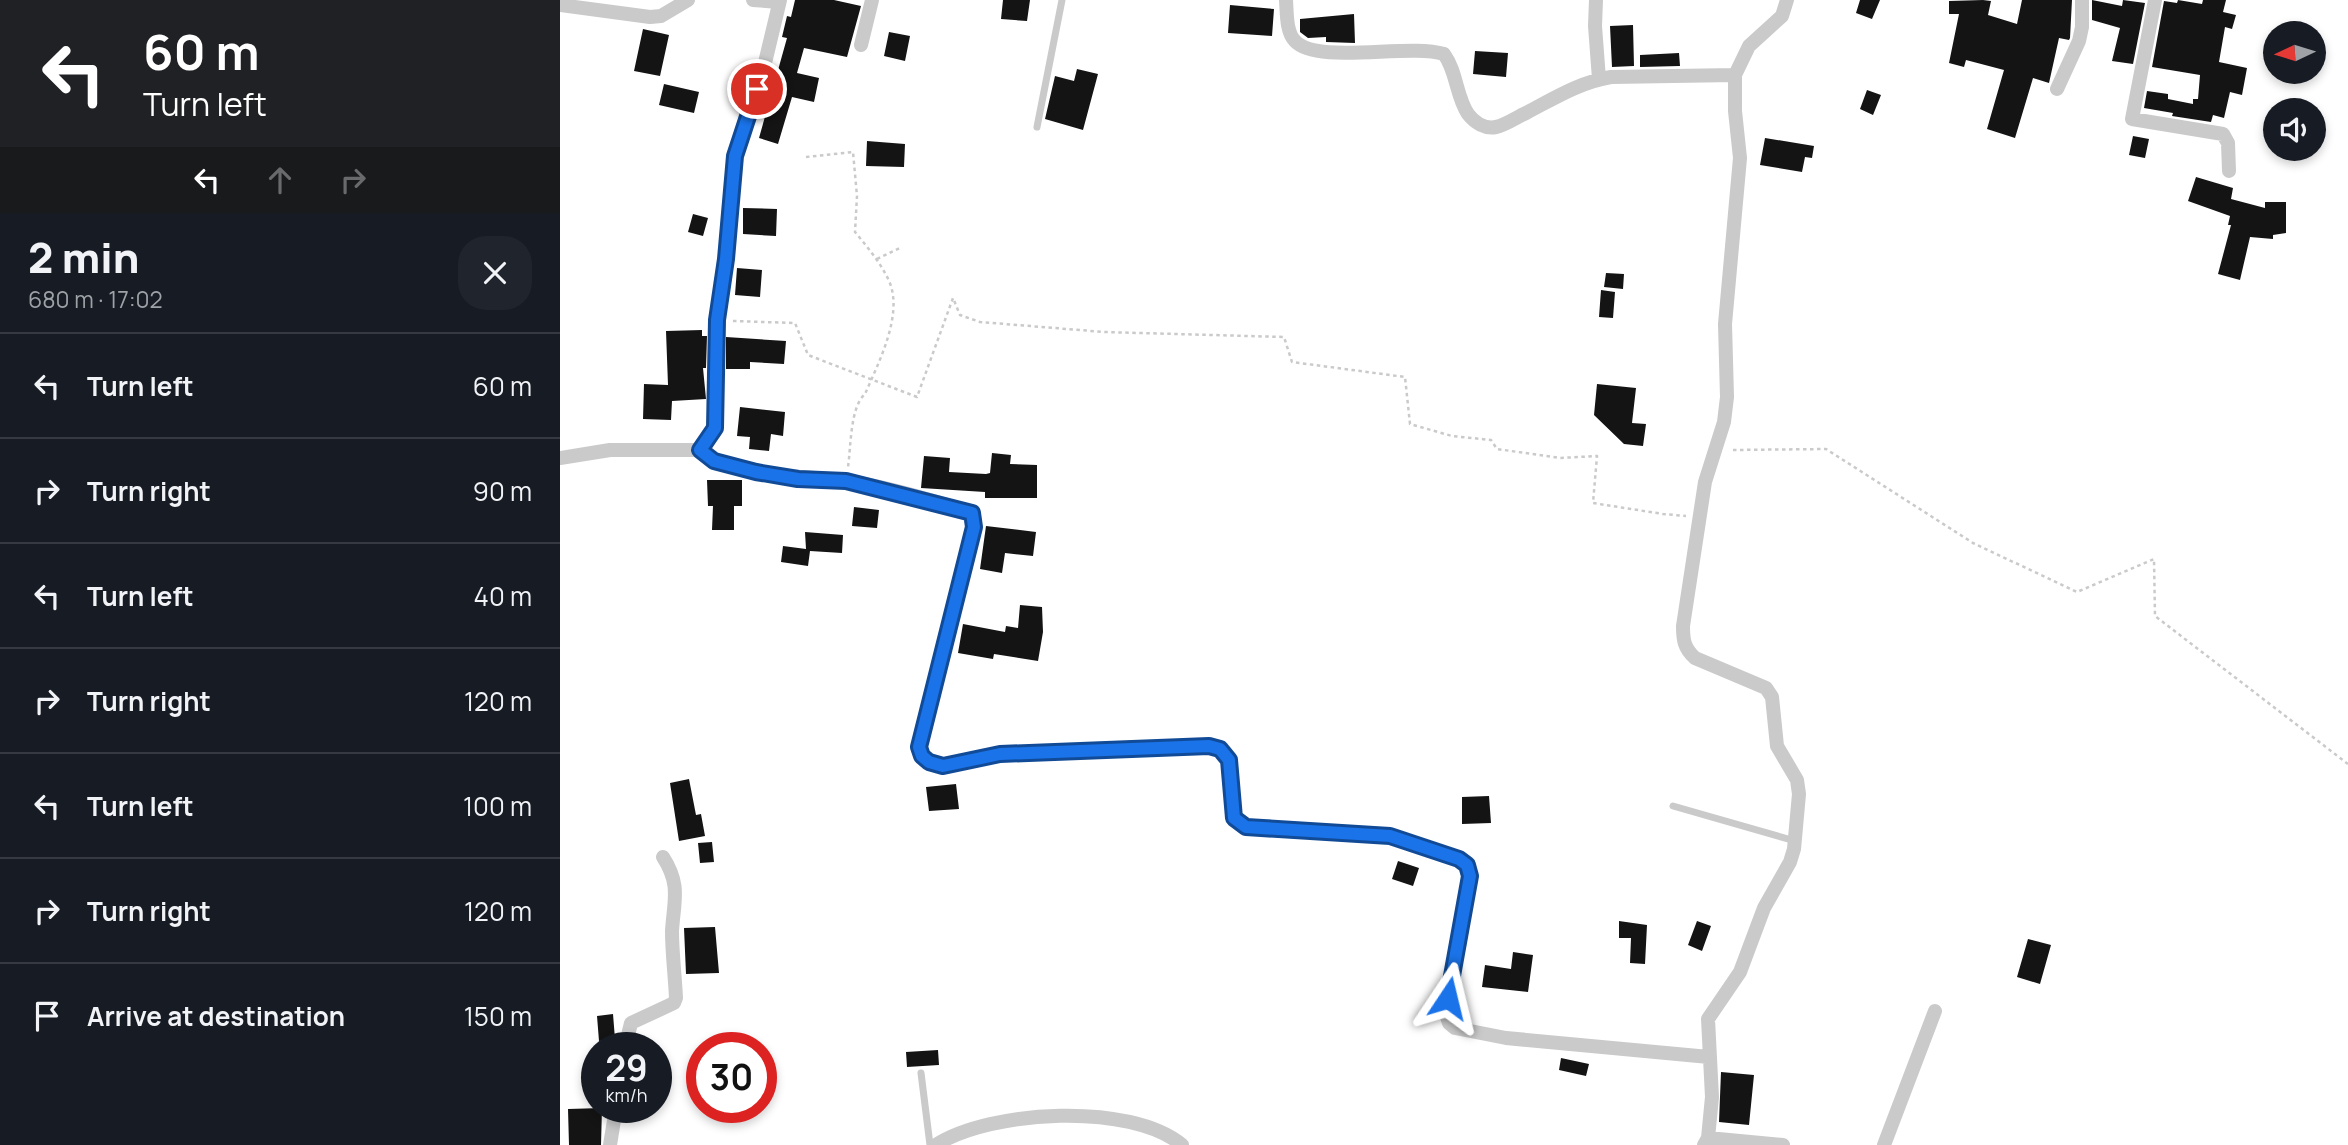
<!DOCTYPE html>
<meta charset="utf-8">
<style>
body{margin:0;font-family:Manrope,sans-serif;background:#20242c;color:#f1f3f6;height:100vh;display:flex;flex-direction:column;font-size:26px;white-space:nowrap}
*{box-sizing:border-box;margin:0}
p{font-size:23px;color:#9ea1a6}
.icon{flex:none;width:38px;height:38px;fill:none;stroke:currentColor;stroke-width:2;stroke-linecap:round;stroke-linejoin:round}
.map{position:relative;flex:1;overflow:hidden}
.details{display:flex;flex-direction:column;background:#171b24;width:560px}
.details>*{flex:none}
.guide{background:#202124;color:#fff;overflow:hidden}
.needle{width:46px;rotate:266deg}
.tools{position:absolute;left:1703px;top:21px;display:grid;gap:14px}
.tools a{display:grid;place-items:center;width:63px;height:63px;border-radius:50%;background:#171b24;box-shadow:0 4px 10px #0003;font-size:35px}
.speed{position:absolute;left:21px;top:1032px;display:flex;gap:14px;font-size:35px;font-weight:700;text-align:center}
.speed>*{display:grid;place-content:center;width:91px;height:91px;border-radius:50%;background:#171b24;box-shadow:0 4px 10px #0003;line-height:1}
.speed small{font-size:18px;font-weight:400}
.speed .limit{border:10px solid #d22;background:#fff;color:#111}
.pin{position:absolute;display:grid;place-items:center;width:60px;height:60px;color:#fff;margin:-30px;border:4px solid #fff;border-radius:50%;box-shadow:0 2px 7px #0007}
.me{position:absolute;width:77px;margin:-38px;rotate:10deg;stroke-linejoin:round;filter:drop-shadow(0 0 5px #0008)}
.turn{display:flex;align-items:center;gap:24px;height:147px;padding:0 28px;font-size:32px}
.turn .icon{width:91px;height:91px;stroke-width:2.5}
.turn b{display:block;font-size:49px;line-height:60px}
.lanes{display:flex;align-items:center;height:66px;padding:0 28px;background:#0003;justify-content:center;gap:35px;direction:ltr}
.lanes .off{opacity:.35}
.round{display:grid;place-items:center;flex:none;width:74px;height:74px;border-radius:28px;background:#20242c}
.head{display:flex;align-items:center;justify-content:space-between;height:119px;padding:0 28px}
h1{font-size:42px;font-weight:800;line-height:52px}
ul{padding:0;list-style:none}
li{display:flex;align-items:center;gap:21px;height:105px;padding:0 28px;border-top:2px solid #363941}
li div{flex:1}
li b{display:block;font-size:26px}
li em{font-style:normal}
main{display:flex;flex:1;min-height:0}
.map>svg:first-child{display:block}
.building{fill:#141414}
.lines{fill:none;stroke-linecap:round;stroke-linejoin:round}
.path{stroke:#cacaca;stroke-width:2.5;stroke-dasharray:3.5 3.5;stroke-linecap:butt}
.service{stroke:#cacaca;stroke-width:7}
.minor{stroke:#cacaca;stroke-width:14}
.route-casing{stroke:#114b97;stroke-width:18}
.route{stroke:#1a73e8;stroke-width:12}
</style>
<main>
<section class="details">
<div class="guide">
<div class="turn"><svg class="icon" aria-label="left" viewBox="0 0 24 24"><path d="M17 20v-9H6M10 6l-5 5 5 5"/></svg><div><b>60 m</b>Turn left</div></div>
<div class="lanes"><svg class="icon" aria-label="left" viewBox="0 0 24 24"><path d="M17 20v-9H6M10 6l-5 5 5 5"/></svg><svg class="icon off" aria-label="ahead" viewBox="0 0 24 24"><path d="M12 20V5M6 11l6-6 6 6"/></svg><svg class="icon off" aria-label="right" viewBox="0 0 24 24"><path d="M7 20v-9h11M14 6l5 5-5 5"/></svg></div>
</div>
<div class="head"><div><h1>2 min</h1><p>680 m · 17:02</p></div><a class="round"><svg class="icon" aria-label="close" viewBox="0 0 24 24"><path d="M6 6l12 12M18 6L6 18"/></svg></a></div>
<ul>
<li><svg class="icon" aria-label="left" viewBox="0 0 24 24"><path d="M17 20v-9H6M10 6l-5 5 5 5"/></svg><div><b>Turn left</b></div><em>60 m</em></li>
<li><svg class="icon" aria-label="right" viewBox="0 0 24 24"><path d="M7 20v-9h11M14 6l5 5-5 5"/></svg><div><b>Turn right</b></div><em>90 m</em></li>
<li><svg class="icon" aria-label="left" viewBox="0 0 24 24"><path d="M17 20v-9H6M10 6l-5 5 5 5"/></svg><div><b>Turn left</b></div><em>40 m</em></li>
<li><svg class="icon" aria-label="right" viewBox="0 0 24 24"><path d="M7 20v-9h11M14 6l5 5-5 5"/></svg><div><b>Turn right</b></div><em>120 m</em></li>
<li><svg class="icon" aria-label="left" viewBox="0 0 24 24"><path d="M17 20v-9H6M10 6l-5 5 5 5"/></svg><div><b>Turn left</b></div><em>100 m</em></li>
<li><svg class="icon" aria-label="right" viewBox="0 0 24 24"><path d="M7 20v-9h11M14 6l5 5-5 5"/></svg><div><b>Turn right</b></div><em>120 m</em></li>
<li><svg class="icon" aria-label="arrive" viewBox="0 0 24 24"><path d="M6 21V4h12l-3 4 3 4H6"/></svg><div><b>Arrive at destination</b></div><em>150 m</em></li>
</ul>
</section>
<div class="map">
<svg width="1788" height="1145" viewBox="0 0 1788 1145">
<rect width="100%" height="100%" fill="#fff"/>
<path class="building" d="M235,0H274L301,6L287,57L244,48L237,73L259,78L254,102L232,97L218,144L199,138L227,38L222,37L227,16L231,17Z
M443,0H470L467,21L441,19Z
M1300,0H1320L1312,19L1296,13Z
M1423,0L1431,1L1428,15L1457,24L1462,0H1512L1510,38L1509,40L1499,38L1489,83L1473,78L1455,138L1427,129L1444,70L1406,60L1404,67L1389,63L1399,14H1389V1Z
M1532,0L1562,6L1563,0L1585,3L1573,64L1552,61L1560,28L1532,20Z
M1618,0L1642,4L1643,0H1666L1663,12L1676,15L1672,29L1665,27L1659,62L1687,68L1682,95L1670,92L1664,118L1653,115L1651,122L1612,116L1613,113L1584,108L1587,91L1608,94V99L1633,104V99H1638L1640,75L1592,67L1604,1L1617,3Z
M670,5L714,9L712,36L668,33Z
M794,14L795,43L766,42V37L748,38L740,32V19Z
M1073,25L1074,66L1052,67L1050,26Z
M83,29L109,35L100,76L74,71Z
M329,32L350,36L345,61L324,56Z
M915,51L948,53L946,77L913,74Z
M1119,53L1120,66L1080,67V55Z
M517,69L538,74L523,130L485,119L495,76L514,81Z
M104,84L139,92L134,113L99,105Z
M1307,90L1321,95L1313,115L1300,109Z
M1573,136L1589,139L1585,158L1569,155Z
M1205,138L1254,146L1252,158L1245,157L1242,172L1200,165Z
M307,141L345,144L344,167L306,166Z
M1636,177L1673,188L1671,199L1705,208V202H1726V233L1713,235V239L1690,237L1680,280L1658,274L1671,225H1668L1670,216L1628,201Z
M183,208L217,209L216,236L183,234Z
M133,214L148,218L143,236L128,232Z
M177,268L202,270L200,297L175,295Z
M1046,273L1064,274L1063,289L1044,287Z
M1041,290L1055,292L1053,318L1039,317Z
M142,330V336H147L146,368H143L146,399L112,401L111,420L83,419L84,384L108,385L106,331Z
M166,337L226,341L224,364L190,362V369H166Z
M1037,384L1076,388L1072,423L1086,424L1083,446L1064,444L1034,415Z
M180,407L225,412L223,436L211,434L209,451L189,449L190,437L177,436Z
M432,453L451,455L450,464L477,465V498H425V492L361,488L364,456L390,458L389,472L426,474L430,473Z
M147,480H182V506H174V530H152L153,506H148Z
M294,507L319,510L317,528L292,526Z
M426,526L476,532L473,556L445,553L442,573L420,569Z
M245,532L283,535L282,553L250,551L248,566L221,562L223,546L246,549Z
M460,605L482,607L483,632L478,661L434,654L433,659L398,653L403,624L445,632L446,626L458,628Z
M129,779L136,815L141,814L145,836L119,841L110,783Z
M396,784L399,809L369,811L366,787Z
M929,796L931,823L902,824V797Z
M152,842L154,862L140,863L138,843Z
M838,861L859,868L853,886L832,879Z
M1059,921L1087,925L1085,964L1070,963L1071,938H1059Z
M1137,921L1151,926L1142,951L1128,945Z
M155,927L159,973L126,974L124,928Z
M1468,939L1491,945L1480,984L1457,977Z
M953,952L973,955L968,992L922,987L925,965L951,969Z
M53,1014L55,1039L39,1041L37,1016Z
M378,1050L379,1065L347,1067L346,1052Z
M1001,1058L1029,1064L1026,1076L999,1070Z
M1161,1072L1194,1075L1189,1125L1159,1122Z
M42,1108L41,1145H9L8,1109Z"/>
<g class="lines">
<path class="path" d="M246,157L293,152L297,196L295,232C308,248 321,263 329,281C344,314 318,364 305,394C290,407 291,447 288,467
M317,259L342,247
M173,321L235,323L248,355L357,397L393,298L400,315L420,322L544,332L724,337L732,362L845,377L850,424L892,436L931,440L937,449L1000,458L1037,456L1033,503L1103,514L1126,516
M1173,450L1266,449L1413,543L1517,592L1594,559L1595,616L1788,764"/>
<path class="service" d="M477,127L502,0
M1113,806L1235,841
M361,1073L370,1145"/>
<path class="minor" d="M193,0L219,2
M726,0C727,13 726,32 735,41C757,65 849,43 884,54C897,72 896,96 908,114C915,123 925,129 936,127C946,125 957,117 966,113C993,99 1020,82 1051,77L1175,75
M1036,0L1035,26L1039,79
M1595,0L1572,119L1663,134L1668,143L1669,171
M0,5L90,17L101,16L128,0
M301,45L312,0
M1497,89L1519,41L1522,27V0
M140,450C181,481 238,474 286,481C324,486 375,501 412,513L414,527L359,747L362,756L369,762L383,766L440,754L649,746L660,749L669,760L674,818L686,827L830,836L899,859L907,865L910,876L886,1014L889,1023L895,1028L946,1038L1149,1057
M0,458L50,450H140L155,428L157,320L166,259L175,156L204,67L220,0
M65,1048L71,1023L114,1003L116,998C115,976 112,953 112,931C114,900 121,885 103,857
M1148,1138L1223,1145
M50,1145L56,1108
M376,1145C431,1110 570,1102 622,1145
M1144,1145L1148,1138L1152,1097L1148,1019L1180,972L1204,908L1230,862L1234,849L1239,794L1237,780L1217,746L1212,697L1206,688L1135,658C1124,648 1123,640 1123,626L1145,482L1164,422L1167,397L1165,324L1180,158L1175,111V75L1189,46L1222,16L1227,0
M1324,1145L1375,1011"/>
</g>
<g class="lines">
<g class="route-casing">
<path id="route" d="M197,89L175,156L166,259L157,320L155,428L140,450L154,461L196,472L238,479L286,481L412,513L414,527L359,747L362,756L369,762L383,766L440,754L649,746L660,749L669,760L674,818L686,827L830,836L899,859L907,865L910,876L888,998"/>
</g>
<use href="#route" class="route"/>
</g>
</svg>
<div class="tools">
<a><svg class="needle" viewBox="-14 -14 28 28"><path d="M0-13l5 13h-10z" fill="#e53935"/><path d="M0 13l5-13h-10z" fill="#9ea1a6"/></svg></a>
<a><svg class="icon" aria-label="sound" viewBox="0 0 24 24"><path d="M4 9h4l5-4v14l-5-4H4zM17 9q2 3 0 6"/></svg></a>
</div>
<div class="speed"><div>29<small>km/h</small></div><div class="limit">30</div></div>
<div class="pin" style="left:197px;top:89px;background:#d93025"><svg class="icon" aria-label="arrive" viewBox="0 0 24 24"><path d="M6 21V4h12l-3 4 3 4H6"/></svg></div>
<svg class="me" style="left:888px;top:998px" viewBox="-20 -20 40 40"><path d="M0-17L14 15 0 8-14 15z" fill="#1a73e8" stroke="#fff" stroke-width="4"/></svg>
</div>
</main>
